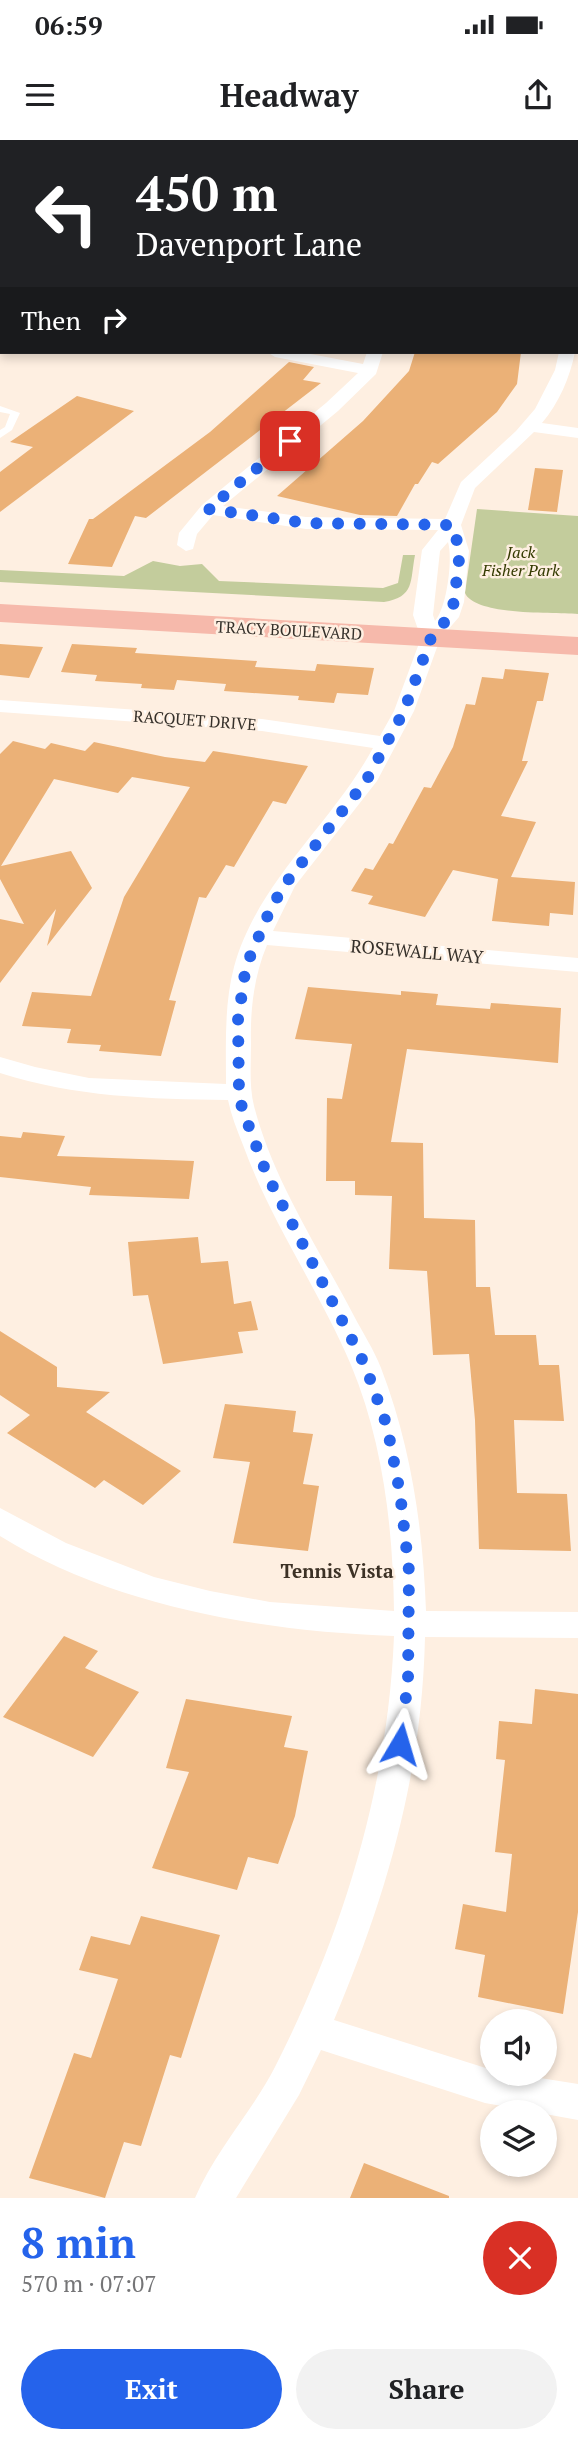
<!DOCTYPE html>
<meta charset="utf-8">
<style>
body{margin:0;font-family:"PT Serif",serif;background:#f2f2f2;color:#202124;height:100vh;display:flex;flex-direction:column;font-size:26px;white-space:nowrap}
*{box-sizing:border-box;margin:0}
p{font-size:23px;color:#757577}
.icon{flex:none;width:38px;height:38px;fill:none;stroke:currentColor;stroke-width:2;stroke-linecap:round;stroke-linejoin:round}
.map{position:relative;height:2058px;overflow:hidden}
.drawer{display:flex;flex-direction:column;background:#fff;flex:1}
.drawer>*{flex:none}
.top-card{position:absolute;left:0px;top:0px;width:579px;height:214px;box-shadow:0 4px 10px #0003;background:#202124;color:#fff;overflow:hidden}
.tools{position:absolute;left:480px;top:1869px;display:grid;gap:14px}
.tools a{display:grid;place-items:center;width:77px;height:77px;border-radius:50%;background:#fff;box-shadow:0 4px 10px #0003;font-size:35px}
.pin{position:absolute;display:grid;place-items:center;width:60px;height:60px;color:#fff;margin:-30px;border-radius:14px;box-shadow:0 4px 10px #0006}
.me{position:absolute;width:77px;margin:-38px;rotate:7deg;stroke-linejoin:round;filter:drop-shadow(0 0 5px #0008)}
.turn{display:flex;align-items:center;gap:24px;height:147px;padding:0 21px;font-size:32px}
.turn .icon{width:91px;height:91px;stroke-width:2.5}
.turn b{display:block;font-size:49px;line-height:60px}
.then{display:flex;align-items:center;height:66px;padding:0 21px;background:#0003;gap:14px;font-size:26px}
.round{display:grid;place-items:center;flex:none;width:74px;height:74px;border-radius:37px;background:#f2f2f2}
.head{display:flex;align-items:center;justify-content:space-between;height:119px;padding:0 21px}
h1{font-size:42px;font-weight:600;line-height:52px;color:#2563eb}
.button{display:flex;gap:14px;margin-top:auto;padding:14px 21px}
.button a{flex:1;height:80px;border-radius:42px;background:#2563eb;color:#fff;font-size:28px;font-weight:600;line-height:80px;text-align:center}
.button a+a{background:#f2f2f2;color:#202124}
.status{display:flex;justify-content:space-between;align-items:center;height:49px;padding:0 35px;background:#fff;direction:ltr}
.status svg{height:19px;fill:currentColor}
header{display:flex;justify-content:space-between;align-items:center;height:91px;padding:0 21px;background:#fff;font-size:32px;font-weight:600}
.map>svg:first-child{display:block}
.green{fill:#c3cc9c}
.building{fill:#ebb177}
.lines{fill:none;stroke-linecap:round;stroke-linejoin:round}
.service{fill:#fff;fill-rule:evenodd}
.minor{fill:#fff;fill-rule:evenodd}
.primary{fill:#f6b9ab;fill-rule:evenodd}
.route{stroke:#2563eb;stroke-width:12;stroke-dasharray:0 21.6}
.labels{text-anchor:middle;stroke-width:5;stroke-linejoin:round;paint-order:stroke}
.far-park-label{font-size:16px;font-style:italic;fill:#343a00;stroke:#feefe1}
.far-street-label{font-size:16px;fill:#35302a;stroke:#feefe1}
.street-label{font-size:18px;fill:#35302a;stroke:#feefe1}
.neighbourhood-label{font-size:19px;font-weight:bold;fill:#3c3125;stroke:#feefe1}
</style>
<div class="status"><b>06:59</b><svg viewBox="0 0 49 12"><path d="M0 12V9h3v3zM5 12V6h3v6zM10 12V3h3v9zM15 12V0h3v12zM26 1h20v11H26zM47 4h2v5h-2z"/></svg></div>
<header><svg class="icon" aria-label="menu" viewBox="0 0 24 24"><path d="M4 6h16M4 12h16M4 18h16"/></svg>Headway<svg class="icon" aria-label="share" viewBox="0 0 24 24"><path d="M12 15V3M7 8l5-5 5 5M5 13v7h14v-7"/></svg></header>
<div class="map">
<svg width="578" height="2058" viewBox="0 0 578 2058">
<rect width="100%" height="100%" fill="#feefe1"/>
<path class="green" d="M0,0H578V45V2H2L0,100Z
M477,369L578,376V474C554,472 475,476 465,453Z
M403,415H415C410,441 415,457 384,462L0,442V430L124,436L153,421L180,426L202,424L219,441L383,448L398,443Z"/>
<path class="building" d="M415,212H521L517,244L497,272L438,324L432,322L418,344H415L397,376L360,375L277,356L363,281L409,231Z
M289,222L314,227L303,240L321,243L146,378L135,376L112,427L68,424L89,379H93L210,292Z
M77,256L134,271L0,372V332L33,307L10,302Z
M535,328L563,330L557,372L528,370Z
M0,504L43,507L29,538L0,535Z
M72,504L137,508L135,513L257,521L255,527L315,531L317,524L374,528L368,555L337,553L334,563L298,560L299,556L224,551L226,544L177,540L174,550L141,548L142,544L95,541L97,535L61,532Z
M505,529L549,533L543,561H537L522,621H528L501,676L536,682L511,737L575,742L573,775L550,773L549,786L492,781L498,739L453,730L425,777L368,764L373,756L351,751L365,728L373,730L389,703L393,704L424,647L431,648L453,607L466,564L475,565L482,537L503,539Z
M13,601L45,609L51,603L85,611L94,602L165,617L205,622L213,611L308,626L286,664L273,661L234,727L226,725L206,758L199,757L169,860L176,861L161,916L99,911L101,905L67,903L71,889L22,886L32,852L91,856L124,757L190,647L132,637L118,653L54,639L1,726L71,711L92,748L47,806L56,769L0,843V779L24,784L0,739V614Z
M308,847L401,855V851L438,854L436,865L490,869L491,863L561,868L558,923L407,909L391,1002L423,1003L424,1078L475,1080L476,1147H490L495,1195H536L539,1225H559L564,1281L514,1280L517,1353L567,1354L571,1411L479,1409L475,1280L469,1214L433,1215L427,1131L389,1129L392,1056L355,1055V1041H326L327,958L342,959L352,904L295,899Z
M23,992L65,996L57,1016L194,1021L189,1059L89,1055L91,1047L0,1037V996L21,998Z
M198,1097L201,1123L228,1121L234,1164L251,1161L258,1190L238,1192L243,1213L163,1224L148,1155L133,1156L128,1102Z
M0,1191L57,1227V1247L110,1252L86,1272L181,1331L143,1365L104,1340L95,1348L7,1293L30,1275L0,1255Z
M225,1264L296,1271L293,1292L313,1294L303,1344L319,1346L308,1411L233,1403L250,1322L213,1318Z
M64,1496L98,1511L85,1528L139,1552L93,1617L3,1577Z
M535,1549L578,1554V1772L563,1874L478,1857L485,1815L455,1809L463,1764L506,1772L512,1714L495,1712L505,1620L496,1619L499,1581L532,1584Z
M186,1559L292,1576L284,1607L308,1611L295,1676L278,1724L248,1717L237,1750L152,1728L189,1632L166,1628Z
M141,1776L220,1795L181,1918L170,1915L141,2006L124,2002L105,2058L29,2038L74,1913L91,1918L118,1839L79,1830L91,1796L130,1805Z
M364,2023L449,2056V2058H350Z"/>
<g class="lines">
<path class="service" d="M0,266L20,273L12,290L0,298V290L5,287L10,274L0,272Z"/>
<path class="minor" d="M0,143L2,144V154L0,153Z
M267,212H300L363,224L367,212H383L376,234L338,271L223,366L306,377L445,379L461,342L516,291L535,269L555,230L559,212H575C570,237 559,263 542,283L578,288V298L534,292L475,348L461,385L469,411L464,462L459,477L440,499L414,571L377,641L295,746L273,791L578,818V832L267,805C254,836 250,870 251,903C251,924 249,946 254,966C273,1040 319,1109 354,1176C363,1193 374,1210 381,1228C411,1306 423,1388 426,1471L578,1472V1498L425,1497C422,1634 387,1755 334,1880L492,1930V1934H515L578,1944V1980L485,1963L321,1910L299,1955L236,2058H195C215,2011 252,1972 275,1927C343,1793 388,1647 394,1496C262,1491 114,1467 0,1396V1368L66,1403L154,1437L210,1451L270,1462L394,1471C393,1388 383,1302 351,1225C319,1150 271,1082 243,1005C237,990 231,975 228,960C150,959 75,957 0,933V917L35,927L89,938L226,944C226,905 224,865 234,827C257,742 332,684 373,608L262,591L0,572V560L262,579L380,596L394,571L421,498L413,475L422,410L438,390L306,389L213,375L197,394L193,409L186,411L177,405L179,393L202,365L326,263L358,233L275,217ZM448,402C453,419 447,467 435,481L433,475L440,411Z"/>
<path class="primary" d="M0,464L578,497V515L0,482Z"/>
</g>
<g class="lines">
<path class="route" d="M290,301L208,369L306,383L452,385L460,411L454,462L449,477L431,498L404,571L366,641L285,744L271,768L246,826L238,880L239,952L242,968L267,1035L365,1225L387,1286L400,1353L409,1431L408,1541L400,1604"/>
</g>
<g class="labels">
<g class="far-park-label">
<text x="521" y="418">Jack<tspan x="521" dy="18">Fisher Park</tspan></text>
</g>
<g class="far-street-label">
<text transform="translate(289 490) rotate(3)" y="6">TRACY BOULEVARD</text>
<text transform="translate(195 580) rotate(4)" y="6">RACQUET DRIVE</text>
</g>
<g class="street-label">
<text transform="translate(417 812) rotate(5)" y="6">ROSEWALL WAY</text>
</g>
<g class="neighbourhood-label">
<text x="337" y="1438">Tennis Vista</text>
</g>
</g>
</svg>
<div class="tools">
<a><svg class="icon" aria-label="sound" viewBox="0 0 24 24"><path d="M4 9h4l5-4v14l-5-4H4zM17 9q2 3 0 6"/></svg></a>
<a><svg class="icon" aria-label="layers" viewBox="0 0 24 24"><path d="M12 4l9 5-9 5-9-5zM3 14l9 5 9-5"/></svg></a>
</div>
<div class="pin" style="left:290px;top:301px;background:#d93025"><svg class="icon" aria-label="arrive" viewBox="0 0 24 24"><path d="M6 21V4h12l-3 4 3 4H6"/></svg></div>
<svg class="me" style="left:400px;top:1604px" viewBox="-20 -20 40 40"><path d="M0-17L14 15 0 8-14 15z" fill="#2563eb" stroke="#fff" stroke-width="4"/></svg>
<div class="top-card">
<div class="turn"><svg class="icon" aria-label="left" viewBox="0 0 24 24"><path d="M17 20v-9H6M10 6l-5 5 5 5"/></svg><div><b>450 m</b>Davenport Lane</div></div>
<div class="then">Then<svg class="icon" aria-label="right" viewBox="0 0 24 24"><path d="M7 20v-9h11M14 6l5 5-5 5"/></svg></div>
</div>
</div>
<section class="drawer">
<div class="head"><div><h1>8 min</h1><p>570 m · 07:07</p></div><a class="round" style="background:#d93025;color:#fff"><svg class="icon" aria-label="close" viewBox="0 0 24 24"><path d="M6 6l12 12M18 6L6 18"/></svg></a></div>
<div class="button"><a>Exit</a><a>Share</a></div>
</section>
